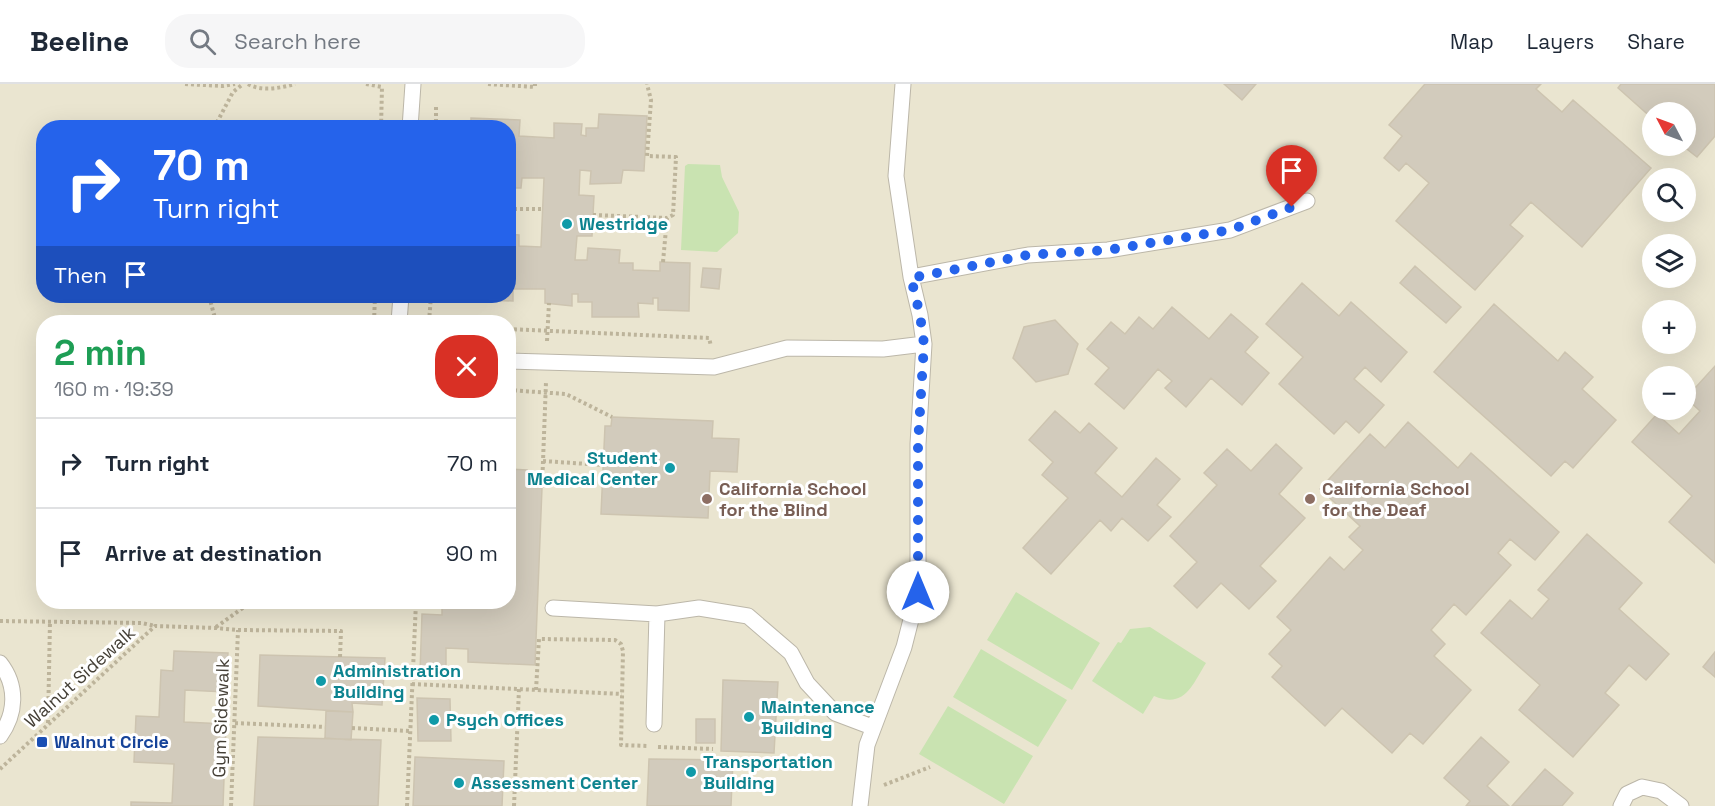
<!DOCTYPE html>
<meta charset="utf-8">
<style>
body{margin:0;font-family:"Space Grotesk",sans-serif;background:#f6f6f7;color:#1f2937;height:100vh;display:flex;flex-direction:column;font-size:22px;white-space:nowrap}
*{box-sizing:border-box;margin:0}
p{font-size:20px;color:#747a83}
.icon{flex:none;width:33px;height:33px;fill:none;stroke:currentColor;stroke-width:2;stroke-linecap:round;stroke-linejoin:round}
.map{position:relative;flex:1;overflow:hidden}
.drawer{position:absolute;left:36px;top:231px;width:480px;height:294px;display:flex;flex-direction:column;background:#fff;border-radius:24px;box-shadow:0 6px 24px #0002}
.drawer>*{flex:none}
.banner{position:absolute;left:36px;top:36px;width:480px;height:183px;border-radius:24px;box-shadow:0 6px 24px #0002;background:#2563eb;color:#fff;overflow:hidden}
.needle{width:39px;rotate:311deg}
.tools{position:absolute;left:1642px;top:18px;display:grid;gap:12px}
.tools a{display:grid;place-items:center;width:54px;height:54px;border-radius:50%;background:#fff;box-shadow:0 6px 24px #0002;font-size:30px}
.pin{position:absolute;display:grid;place-items:center;width:51px;height:51px;color:#fff;margin:-62px -26px;border-radius:50% 50% 50% 0;rotate:-45deg;box-shadow:0 0 6px #0007}
.pin .icon{rotate:45deg}
.me{position:absolute;width:66px;margin:-33px;rotate:0deg;stroke-linejoin:round;filter:drop-shadow(0 0 4px #0008)}
.turn{display:flex;align-items:center;gap:21px;height:126px;padding:0 18px;font-size:27px}
.turn .icon{width:78px;height:78px;stroke-width:2.5}
.turn b{display:block;font-size:42px;line-height:51px}
.then{display:flex;align-items:center;height:57px;padding:0 18px;background:#0003;gap:12px;font-size:22px}
.round{display:grid;place-items:center;flex:none;width:63px;height:63px;border-radius:24px;background:#f6f6f7}
.headline{display:flex;align-items:center;justify-content:space-between;height:102px;padding:0 18px}
h1{font-size:36px;font-weight:600;line-height:45px;color:#1e9e55}
ul{padding:0;list-style:none}
li{display:flex;align-items:center;gap:18px;height:90px;padding:0 18px;border-top:2px solid #e0e1e3}
li div{flex:1}
li b{display:block;font-size:22px}
li em{font-style:normal}
header{display:flex;align-items:center;gap:36px;box-sizing:border-box;height:84px;padding:0 30px;background:#fff;border-bottom:2px solid #e0e1e3}
header strong{font-size:28px}
nav{display:flex;gap:33px;margin-inline-start:auto;font-size:21px}
.search{width:420px;height:54px;background:#f6f6f7;display:flex;align-items:center;gap:15px;box-sizing:border-box;padding:0 21px;border-radius:24px;color:#747a83;font-size:22px}
.map>svg:first-child{display:block}
.education{fill:#eae5d0;fill-rule:evenodd}
.green{fill:#c9e3b1}
.building{fill:#d2cbbc;stroke:#cdc4b0;stroke-width:1.5}
.lines{fill:none;stroke-linecap:round;stroke-linejoin:round}
.lane-casing{stroke:#bcb7a9;stroke-width:17}
.path{stroke:#bdb49b;stroke-width:4;stroke-dasharray:3 3;stroke-linecap:butt}
.lane{stroke:#fff;stroke-width:15}
.route{stroke:#2563eb;stroke-width:10;stroke-dasharray:0 18}
.culture-dot{fill:#0f9aa8;stroke:#fff;stroke-width:2}
.education-dot{fill:#8d6e63;stroke:#fff;stroke-width:2}
.transit-dot{fill:#1a4fb4;stroke:#fff;stroke-width:2}
.labels{text-anchor:middle;stroke-width:6;stroke-linejoin:round;paint-order:stroke}
.culture-label{font-size:18px;font-weight:bold;fill:#0d838f;stroke:#fff;text-anchor:start}
.education-label{font-size:18px;font-weight:bold;fill:#785e54;stroke:#fff;text-anchor:start}
.street-label{font-size:18px;fill:#443f36;stroke:#fff}
.transit-label{font-size:18px;font-weight:bold;fill:#164399;stroke:#fff;text-anchor:start}
</style>
<header>
<strong>Beeline</strong>
<div class="search"><svg class="icon" aria-label="search" viewBox="0 0 24 24"><circle cx="10" cy="10" r="6"/><path d="M15 15l6 6"/></svg>Search here</div>
<nav><a>Map</a><a>Layers</a><a>Share</a></nav>
</header>
<div class="map">
<svg width="1715" height="722" viewBox="0 0 1715 722">
<rect width="100%" height="100%" fill="#f2efe6"/>
<path class="education" d="M0,0H1715V722H0ZM1653,28H1686V62H1653ZM44,44H508V212H44ZM1653,94H1686V128H1653ZM1653,160H1686V194H1653ZM1653,226H1686V260H1653ZM44,238H508V518H44ZM1653,292H1686V326H1653Z"/>
<path class="green" d="M688,80L720,81L722,93L739,128L738,149L717,168L681,166L685,82Z
M1016,508L1100,559L1072,606L987,556Z
M1150,543L1206,579C1192,601 1185,625 1154,612L1143,630L1092,597L1118,558L1121,559L1130,545Z
M981,565L1067,616L1038,663L953,613Z
M948,622L1033,672L1004,720L919,670Z"/>
<path class="building" d="M1224,0H1256L1242,16Z
M1425,0H1541L1536,5L1562,28L1573,16L1651,84L1582,163L1531,118L1510,141L1523,152L1475,206L1396,137L1429,99L1406,79L1399,87L1384,74L1402,52L1389,41Z
M1621,0H1715V52L1697,73L1683,62H1686V28H1653V35L1618,4Z
M599,30L647,32L644,87L623,86L621,99L590,100L591,87L580,86L579,111L594,112L593,131L592,152H577L575,176H587L588,164L620,166L619,179H633V186L660,187V178L690,179L689,227L658,226V214H653V220L638,219L639,233H592V218H578V210H572V222L545,219V205H513V217L463,215V212H508V150L519,151V162L541,163L544,94H522L521,104H508V44H471V34L520,36L519,52L554,54V39L582,40L581,51L586,52V44H598Z
M1415,182L1461,223L1446,239L1400,199Z
M703,184L721,185L719,205L701,203Z
M1302,199L1339,232L1351,218L1407,268L1381,298L1365,283L1354,295L1384,321L1359,349L1346,337L1334,350L1279,300L1303,273L1266,240Z
M1494,220L1558,277L1565,268L1593,293L1582,305L1616,336L1573,384L1565,377L1551,392L1434,288Z
M1172,223L1209,255L1231,230L1258,253L1245,268L1269,289L1242,321L1211,294L1186,323L1165,304L1172,297L1158,285L1124,325L1095,300L1109,284L1087,265L1111,238L1125,250L1139,233L1153,245Z
M1055,236L1078,260L1068,290L1036,298L1013,274L1024,243Z
M1715,282V479L1669,438L1692,412L1632,358L1657,330L1679,350L1700,327L1686,314Z
M1055,327L1080,349L1089,339L1117,364L1095,389L1122,413L1156,374L1180,395L1157,421L1171,433L1148,457L1122,434L1111,447L1100,436L1051,490L1023,464L1068,414L1042,391L1053,378L1029,356Z
M612,333L713,337L712,354L739,355L737,388L710,387L708,434L601,430L605,342H611Z
M1408,338L1458,384L1471,369L1559,448L1535,476L1510,455L1498,469L1511,481L1466,531L1454,520L1431,546L1445,560L1434,572L1471,606L1423,660L1410,649L1392,669L1342,624L1325,642L1272,593L1282,582L1269,570L1291,546L1277,533L1330,473L1344,486L1363,466L1349,453L1360,442L1320,405L1370,350L1385,364Z
M1276,360L1302,384L1279,410L1305,434L1260,482L1276,497L1249,525L1221,499L1197,524L1174,502L1197,478L1170,452L1217,401L1204,389L1227,365L1251,387Z
M508,385L527,386L526,403L542,404L535,581L468,578V565L446,564V591L420,589L422,530L442,531V518H508Z
M1587,450L1642,499L1619,525L1669,570L1646,596L1629,581L1605,609L1619,621L1573,673L1519,626L1540,601L1481,549L1510,516L1532,535L1549,515L1538,506Z
M123,518H210V522Z
M174,567L228,569L226,608L185,606L184,638L226,640L223,722H131V718L172,719L174,680L134,678L136,632L159,633L161,586L173,587Z
M1715,568V593L1703,583Z
M260,571L385,574L382,621L352,619L353,628L258,622Z
M723,596L778,598L774,669L721,667Z
M417,614L450,615L451,657H418Z
M326,627L353,628L351,656L325,654Z
M696,635H715V659H696Z
M258,653L381,656L378,722H254Z
M1481,653L1509,678L1487,702L1509,722H1466L1470,717L1444,694Z
M415,673L504,677L502,722H413Z
M649,675L733,676L731,722H647Z
M1545,685L1573,709L1562,722H1512Z"/>
<g class="lines">
<g class="lane-casing">
<path id="lane" d="M410,44L413,0
M911,193L1028,171L1108,166L1230,146L1307,117
M399,238L401,212
M508,277L714,283L787,264L883,265L924,260
M553,524L657,530L699,524L748,532L791,569L807,599L835,629L872,643
M0,579C18,602 16,630 0,652
M654,640L657,530
M860,722L867,661L904,563L918,508V360L924,260L920,231L911,193L896,92L903,0
M1621,722L1627,710L1642,703L1661,707L1681,722"/>
</g>
<path class="path" d="M185,0L223,2L235,0
M248,0C262,8 280,4 295,0
M366,0L382,3L381,44
M488,0L535,3V0
M214,44L233,8L243,0
M436,44V23
M508,125H543
M593,131L667,134L673,131L676,73L647,72L651,16L647,0
M663,178L667,134
M209,212L216,238
M311,238H331
M374,238L375,212
M429,238L431,212
M508,245L709,254L711,262
M547,257L549,219
M508,306L566,310L612,333
M543,377L603,381
M542,404L546,298
M0,537L142,539L155,542
M216,543L251,518
M412,600L622,610
M536,606L539,555L615,556L621,560L623,567L621,661L648,662
M48,639L50,537
M235,639L325,643
M352,644L410,647
M658,663L713,665
M0,685L155,542L216,544L238,546L341,547L340,573
M884,701L930,683
M231,722L238,546
M407,722L416,518
M514,722L519,605"/>
<use href="#lane" class="lane"/>
</g>
<g class="lines">
<path class="route" d="M918,508V360L924,260L920,231L911,194L1028,171L1108,166L1230,146L1292,123"/>
</g>
<g class="culture-dot">
<circle cx="567" cy="140" r="6"/>
<circle cx="670" cy="384" r="6"/>
<circle cx="321" cy="597" r="6"/>
<circle cx="749" cy="633" r="6"/>
<circle cx="434" cy="636" r="6"/>
<circle cx="691" cy="688" r="6"/>
<circle cx="459" cy="699" r="6"/>
</g>
<g class="education-dot">
<circle cx="707" cy="415" r="6"/>
<circle cx="1310" cy="415" r="6"/>
</g>
<rect class="transit-dot" x="36" y="652" width="12" height="12" rx="3"/>
<g class="labels">
<g class="culture-label">
<text x="579" y="146">Westridge</text>
<text x="658" y="380" text-anchor="end">Student<tspan x="658" dy="21">Medical Center</tspan></text>
<text x="333" y="593">Administration<tspan x="333" dy="21">Building</tspan></text>
<text x="761" y="629">Maintenance<tspan x="761" dy="21">Building</tspan></text>
<text x="446" y="642">Psych Offices</text>
<text x="703" y="684">Transportation<tspan x="703" dy="21">Building</tspan></text>
<text x="471" y="705">Assessment Center</text>
</g>
<g class="education-label">
<text x="719" y="411">California School<tspan x="719" dy="21">for the Blind</tspan></text>
<text x="1322" y="411">California School<tspan x="1322" dy="21">for the Deaf</tspan></text>
</g>
<g class="street-label">
<text transform="translate(80 593) rotate(-42)" y="6">Walnut Sidewalk</text>
<text transform="translate(221 634) rotate(-88)" y="6">Gym Sidewalk</text>
</g>
<g class="transit-label">
<text x="54" y="664">Walnut Circle</text>
</g>
</g>
</svg>
<div class="tools">
<a><svg class="needle" viewBox="-14 -14 28 28"><path d="M0-13l5 13h-10z" fill="#e53935"/><path d="M0 13l5-13h-10z" fill="#747a83"/></svg></a>
<a><svg class="icon" aria-label="search" viewBox="0 0 24 24"><circle cx="10" cy="10" r="6"/><path d="M15 15l6 6"/></svg></a>
<a><svg class="icon" aria-label="layers" viewBox="0 0 24 24"><path d="M12 4l9 5-9 5-9-5zM3 14l9 5 9-5"/></svg></a>
<a>+</a>
<a>−</a>
</div>
<div class="pin" style="left:1292px;top:123px;background:#d93025"><svg class="icon" aria-label="arrive" viewBox="0 0 24 24"><path d="M6 21V4h12l-3 4 3 4H6"/></svg></div>
<svg class="me" style="left:918px;top:508px" viewBox="-20 -20 40 40"><circle r="19" fill="#fff"/><path d="M0-13L10 11 0 6-10 11z" fill="#2563eb"/></svg>
<div class="banner">
<div class="turn"><svg class="icon" aria-label="right" viewBox="0 0 24 24"><path d="M7 20v-9h11M14 6l5 5-5 5"/></svg><div><b>70 m</b>Turn right</div></div>
<div class="then">Then<svg class="icon" aria-label="arrive" viewBox="0 0 24 24"><path d="M6 21V4h12l-3 4 3 4H6"/></svg></div>
</div>
<section class="drawer">
<div class="headline"><div><h1>2 min</h1><p>160 m · 19:39</p></div><a class="round" style="background:#d93025;color:#fff"><svg class="icon" aria-label="close" viewBox="0 0 24 24"><path d="M6 6l12 12M18 6L6 18"/></svg></a></div>
<ul>
<li><svg class="icon" aria-label="right" viewBox="0 0 24 24"><path d="M7 20v-9h11M14 6l5 5-5 5"/></svg><div><b>Turn right</b></div><em>70 m</em></li>
<li><svg class="icon" aria-label="arrive" viewBox="0 0 24 24"><path d="M6 21V4h12l-3 4 3 4H6"/></svg><div><b>Arrive at destination</b></div><em>90 m</em></li>
</ul>
</section>
</div>
